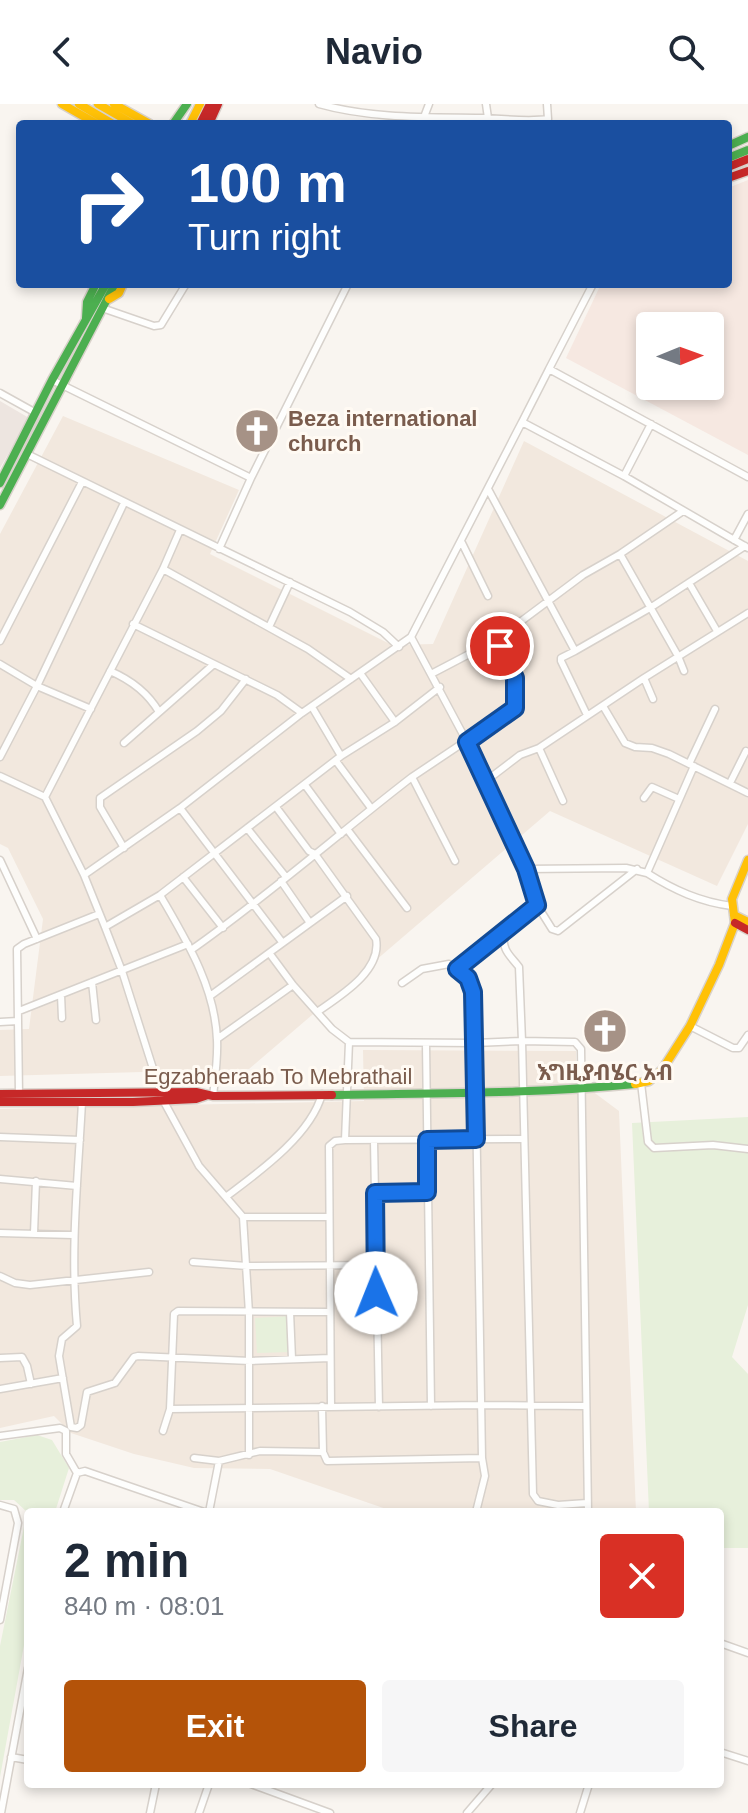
<!DOCTYPE html>
<meta charset="utf-8">
<style>
body{margin:0;font-family:Helvetica,"Noto Sans Ethiopic",sans-serif;background:#f6f6f7;color:#1f2937;height:100vh;display:flex;flex-direction:column;font-size:30px;white-space:nowrap}
*{box-sizing:border-box;margin:0}
p{font-size:26px;color:#747a83}
.icon{flex:none;width:44px;height:44px;fill:none;stroke:currentColor;stroke-width:2;stroke-linecap:round;stroke-linejoin:round}
.map{position:relative;flex:1;overflow:hidden}
.sheet{position:absolute;left:24px;top:1404px;width:700px;height:280px;display:flex;flex-direction:column;background:#fff;border-radius:8px;box-shadow:0 4px 12px #0003}
.sheet>*{flex:none}
.hud{position:absolute;left:16px;top:16px;width:716px;height:168px;border-radius:8px;box-shadow:0 4px 12px #0003;background:#1a4fa0;color:#fff;overflow:hidden}
.needle{width:52px;rotate:89deg}
.fabs{position:absolute;left:636px;top:208px;display:grid;gap:16px}
.fabs a{display:grid;place-items:center;width:88px;height:88px;border-radius:8px;background:#fff;box-shadow:0 4px 12px #0003;font-size:40px}
.pin{position:absolute;display:grid;place-items:center;width:68px;height:68px;color:#fff;margin:-34px;border:4px solid #fff;border-radius:50%;box-shadow:0 2px 8px #0007}
.me{position:absolute;width:88px;margin:-44px;rotate:359deg;stroke-linejoin:round;filter:drop-shadow(0 0 6px #0008)}
.turn{display:flex;align-items:center;gap:28px;height:168px;padding:0 40px;font-size:36px}
.turn .icon{width:104px;height:104px;stroke-width:2.5}
.turn b{display:block;font-size:56px;line-height:68px}
.round{display:grid;place-items:center;flex:none;width:84px;height:84px;border-radius:8px;background:#f6f6f7}
.summary{display:flex;align-items:center;justify-content:space-between;height:136px;padding:0 40px}
h1{font-size:48px;font-weight:600;line-height:60px}
.action{display:flex;gap:16px;margin-top:auto;padding:16px 40px}
.action a{flex:1;height:92px;border-radius:8px;background:#b45309;color:#fff;font-size:32px;font-weight:600;line-height:92px;text-align:center}
.action a+a{background:#f6f6f7;color:#1f2937}
header{display:flex;justify-content:space-between;align-items:center;height:104px;padding:0 40px;background:#fff;font-size:36px;font-weight:600}
.map>svg:first-child{display:block}
.residential{fill:#f2e8de}
.commercial{fill:#f6e8e1;fill-rule:evenodd}
.industrial{fill:#ede5e0}
.green{fill:#e7f0db}
.lines{fill:none;stroke-linecap:round;stroke-linejoin:round}
.street-casing{stroke:#d7d1cb;stroke-width:9}
.fast-casing{stroke:#d9d2cb;stroke-width:11}
.slow-casing{stroke:#d9d2cb;stroke-width:11}
.jam-casing{stroke:#d9d2cb;stroke-width:11}
.street{stroke:#fefefd;stroke-width:6}
.fast{stroke:#4caf50;stroke-width:8}
.slow{stroke:#ffc107;stroke-width:8}
.jam{stroke:#c62828;stroke-width:8}
.route-casing{stroke:#114b97;stroke-width:20}
.route{stroke:#1a73e8;stroke-width:14}
.labels{text-anchor:middle;stroke-width:6;stroke-linejoin:round;paint-order:stroke}
.poi-label{font-size:22px;font-weight:bold;fill:#7a5c4d;stroke:#fffaf3;text-anchor:start}
.street-label{font-size:22px;fill:#7a5c4d;stroke:#fffaf3}
</style>
<header><svg class="icon" aria-label="back" viewBox="0 0 24 24"><path d="M15 5l-7 7 7 7"/></svg>Navio<svg class="icon" aria-label="search" viewBox="0 0 24 24"><circle cx="10" cy="10" r="6"/><path d="M15 15l6 6"/></svg></header>
<div class="map">
<svg width="748" height="1709" viewBox="0 0 748 1709">
<rect width="100%" height="100%" fill="#f9f5f0"/>
<path class="residential" d="M63,312L239,386L210,450L392,541L433,540L524,337L748,457V720L717,782L550,707L249,965L0,972V926L29,925L43,815L8,744L0,740V430Z
M363,946L576,947V975L619,1007L636,1408H395L270,1365L194,1364L134,1350L71,1329L54,1312L0,1324V1005L364,997Z"/>
<path class="commercial" d="M748,76V351L566,254L601,180H728V84ZM650,222H710V282H650Z"/>
<path class="industrial" d="M0,297L29,314L0,364Z"/>
<path class="green" d="M748,1013V1201L732,1253L748,1270V1444H720V1408H649L632,1019Z
M290,1212L291,1248L257,1249L255,1214Z
M37,1331L52,1336L69,1364L55,1408H28V1519L0,1673V1542L27,1408L14,1396H0V1338Z"/>
<g class="lines">
<g class="street-casing">
<path id="street" d="M319,0C372,15 431,13 486,14C506,15 528,18 548,15L547,0
M486,0L488,14
M424,13L429,0
M102,204L154,222L161,221L186,180
M549,265L593,180
M52,276L251,374
M0,289L36,309
M522,318L549,265L748,373
M27,350L350,508L383,528L399,543
M624,372L651,320
M488,385L575,547L650,504L745,442
M734,436L748,410
M462,439L488,492
M219,445L251,374L348,180
M620,450L678,552L684,567
M163,465L308,545L351,575
M689,479L717,527
M133,520L277,591L302,609
M269,523L290,478
M411,533L467,638L526,765L626,764L647,769
M0,537L82,378
M575,547L561,554V557L587,611
M0,560L37,582L91,605
M110,567C131,576 148,589 159,608
M360,569L395,618
M433,569L496,536L583,471L620,450L683,407
M644,574L653,595
M603,602L625,639L635,643L652,644L669,650L748,689
M312,603L341,652
M124,639L214,560
M539,644L563,697
M0,653L37,582L124,399
M336,657L371,704
M689,660L715,605
M694,662L647,769C674,786 700,798 732,802
M0,672L45,693L84,771L105,823L122,867L163,996L199,1062L243,1113L249,1209V1351
M486,677L520,651L539,644L644,574L748,509
M730,679L746,647
M305,681L341,730
M45,693L163,465L180,426
M644,694L652,683L679,695
M276,703L309,747L315,750L376,835C382,867 340,892 317,908
M180,704L282,838
M247,724L286,773
M347,725L407,804
M124,744L100,703V694L197,627L221,607L246,575
M0,756L37,835
M455,757L412,673L515,604V574L496,536
M526,765L537,801L552,825L558,827L637,765
M84,771L180,704L302,609L411,533L522,318L624,372L748,444
M183,773L223,824
M281,777L310,819
M160,791C186,836 215,882 217,936C218,954 215,974 213,992
M537,801L503,827C503,848 508,849 519,863L522,937L575,938L581,945L588,1408
M105,823L160,791L341,652L395,618L440,583
M191,846C268,792 338,730 412,673
M270,850L293,881L332,925L349,938L475,939C473,904 481,881 449,860L422,865L402,879
M457,865L503,827
M92,878L96,916
M61,891L62,914
M210,892L347,792
M19,907L188,840
M0,918L18,917
M690,922L733,944H739L748,931
M217,935L293,881
M426,940L431,1302
M641,979L648,1038L654,1044L713,1041L748,1045
M19,990L17,845L24,840L99,810
M82,998C78,1073 70,1147 77,1222L62,1235L59,1252L71,1323L77,1324L81,1321L87,1288L115,1279L134,1253L138,1252L250,1257L330,1254
M0,1033L80,1036
M345,1036L349,938
M374,1037L379,1303
M0,1075L77,1082
M375,1089L427,1088
M227,1092C259,1068 311,1031 322,990
M243,1113H328
M0,1129L73,1131
M34,1129L36,1077
M193,1158L247,1162L375,1161
M0,1172L15,1179L30,1181L149,1168
M290,1208L292,1255
M0,1254L22,1253L27,1262L31,1280
M0,1285L63,1274
M322,1302L323,1348L327,1357L482,1354L475,939L522,937L533,1390L538,1397L558,1401L587,1399
M331,1302L329,1042L335,1037L345,1036L524,1035
M170,1305L481,1301L584,1302
M163,1327L170,1305L174,1210L178,1207L329,1208
M0,1332L60,1324L66,1327V1350L77,1369L63,1408
M194,1354L219,1357L260,1347L323,1348
M77,1369L85,1367L204,1408
M0,1401L14,1405L18,1419L0,1516
M209,1408L219,1357
M476,1408L485,1372L482,1354
M720,1539L748,1549
M720,1648L748,1657
M11,1653L28,1656
M251,1680L330,1709
M1,1709L28,1564
M150,1709L156,1680
M199,1709L209,1680
M467,1709L492,1680
M580,1709L589,1680"/>
</g>
<g class="fast-casing">
<path id="fast" d="M173,20L187,0
M728,42L748,33
M728,54L748,46
M86,214L87,198L96,180
M0,379L52,276L106,180
M0,401L115,180
M332,991C433,989 534,990 635,980"/>
</g>
<g class="slow-casing">
<path id="slow" d="M62,0L97,20
M79,0L113,20
M98,0L133,20
M114,0L150,20
M190,20L200,0
M109,195L119,189L123,180
M734,811L748,818
M635,980L649,977L662,966L690,922L719,861L735,819L732,795L748,756"/>
</g>
<g class="jam-casing">
<path id="jam" d="M200,20L210,0
M209,20L218,0
M728,63L748,55
M728,74L748,67
M735,819L748,826
M0,990L196,988L213,992L332,991
M0,998H133L196,995L205,992"/>
</g>
<use href="#street" class="street"/>
<use href="#fast" class="fast"/>
<use href="#slow" class="slow"/>
<use href="#jam" class="jam"/>
</g>
<g class="lines">
<g class="route-casing">
<path id="route" d="M376,1189L375,1089L427,1088V1036L476,1035L473,888L468,874L457,865L537,801L526,765L467,638L515,604V574L500,542"/>
</g>
<use href="#route" class="route"/>
</g>
<defs>
<g id="church-disc" transform="scale(2.3)"><circle r="9.5" fill="#a69286" stroke="#fffaf3"/><path d="M-1.2-6h2.4v3.5h3.3v2.4h-3.3V6h-2.4V-.1h-3.3v-2.4h3.3Z" fill="#fff"/></g>
</defs>
<g fill-rule="evenodd">
<use href="#church-disc" x="257" y="327"/>
<use href="#church-disc" x="605" y="927"/>
</g>
<g class="labels">
<g class="poi-label">
<text x="288" y="322">Beza international<tspan x="288" dy="25">church</tspan></text>
<text x="605" y="976" text-anchor="middle">እግዚያብሄር አብ</text>
</g>
<g class="street-label">
<text x="278" y="980">Egzabheraab To Mebrathail</text>
</g>
</g>
</svg>
<div class="fabs">
<a><svg class="needle" viewBox="-14 -14 28 28"><path d="M0-13l5 13h-10z" fill="#e53935"/><path d="M0 13l5-13h-10z" fill="#747a83"/></svg></a>
</div>
<div class="pin" style="left:500px;top:542px;background:#d93025"><svg class="icon" aria-label="arrive" viewBox="0 0 24 24"><path d="M6 21V4h12l-3 4 3 4H6"/></svg></div>
<svg class="me" style="left:376px;top:1189px" viewBox="-20 -20 40 40"><circle r="19" fill="#fff"/><path d="M0-13L10 11 0 6-10 11z" fill="#1a73e8"/></svg>
<div class="hud">
<div class="turn"><svg class="icon" aria-label="right" viewBox="0 0 24 24"><path d="M7 20v-9h11M14 6l5 5-5 5"/></svg><div><b>100 m</b>Turn right</div></div>
</div>
<section class="sheet">
<div class="summary"><div><h1>2 min</h1><p>840 m · 08:01</p></div><a class="round" style="background:#d93025;color:#fff"><svg class="icon" aria-label="close" viewBox="0 0 24 24"><path d="M6 6l12 12M18 6L6 18"/></svg></a></div>
<div class="action"><a>Exit</a><a>Share</a></div>
</section>
</div>
